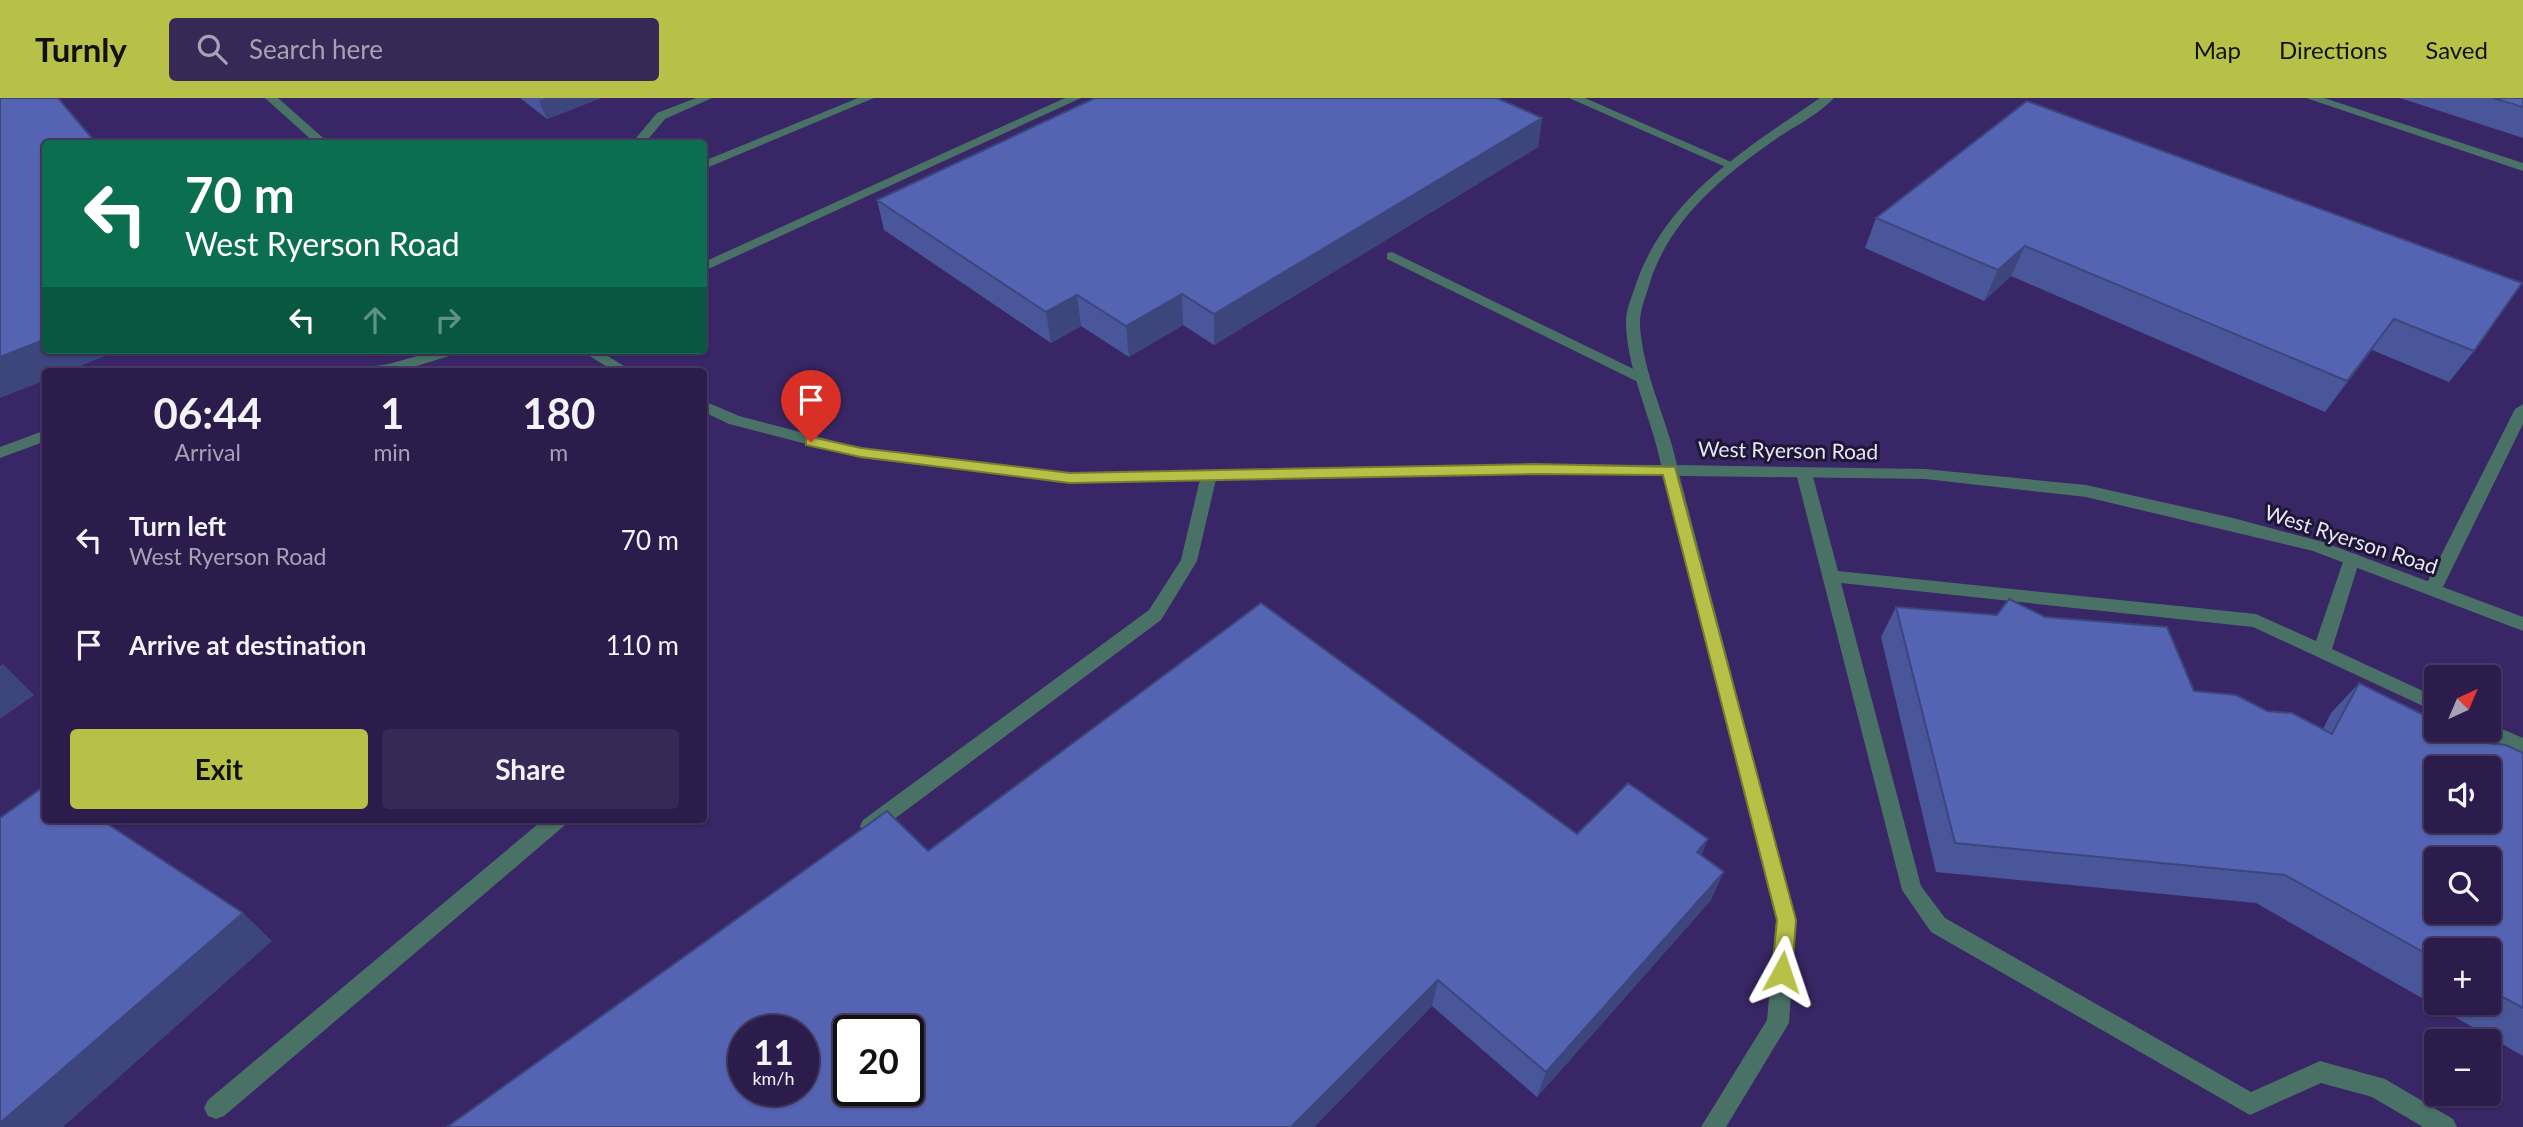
<!DOCTYPE html>
<meta charset="utf-8">
<style>
body{margin:0;font-family:Lato,sans-serif;background:#372956;color:#f1f3f6;height:100vh;display:flex;flex-direction:column;font-size:26px;white-space:nowrap}
*{box-sizing:border-box;margin:0}
p{font-size:23px;color:#a6a1b5}
.icon{flex:none;width:38px;height:38px;fill:none;stroke:currentColor;stroke-width:2;stroke-linecap:round;stroke-linejoin:round}
.map{position:relative;flex:1;overflow:hidden}
.panel{position:absolute;left:42px;top:270px;width:665px;height:455px;display:flex;flex-direction:column;background:#2b1c4c;border-radius:7px;box-shadow:0 2px 5px #0004,0 0 0 2px #473a64}
.panel>*{flex:none}
.top-card{position:absolute;left:42px;top:42px;width:665px;height:214px;border-radius:7px;box-shadow:0 2px 5px #0004,0 0 0 2px #473a64;background:#0b6e4f;color:#fff;overflow:hidden}
.needle{width:46px;rotate:44deg}
.tools{position:absolute;left:2424px;top:567px;display:grid;gap:14px}
.tools a{display:grid;place-items:center;width:77px;height:77px;border-radius:7px;background:#2b1c4c;box-shadow:0 2px 5px #0004,0 0 0 2px #473a64;font-size:35px}
.speed{position:absolute;left:728px;top:917px;display:flex;gap:14px;font-size:35px;font-weight:700;text-align:center}
.speed>*{display:grid;place-content:center;width:91px;height:91px;border-radius:50%;background:#2b1c4c;box-shadow:0 2px 5px #0004,0 0 0 2px #473a64;line-height:1}
.speed small{font-size:18px;font-weight:400}
.speed .limit{border:4px solid #111;border-radius:10px;background:#fff;color:#111}
.pin{position:absolute;display:grid;place-items:center;width:60px;height:60px;color:#fff;margin:-72px -30px;border-radius:50% 50% 50% 0;rotate:-45deg;box-shadow:0 0 7px #0007}
.pin .icon{rotate:45deg}
.me{position:absolute;width:77px;margin:-38px;rotate:5deg;stroke-linejoin:round;filter:drop-shadow(0 0 5px #0008)}
.turn{display:flex;align-items:center;gap:24px;height:147px;padding:0 28px;font-size:32px}
.turn .icon{width:91px;height:91px;stroke-width:2.5}
.turn b{display:block;font-size:49px;line-height:60px}
.lanes{display:flex;align-items:center;height:66px;padding:0 28px;background:#0003;justify-content:center;gap:35px;direction:ltr}
.lanes .off{opacity:.35}
.eta{display:flex;justify-content:space-evenly;align-items:center;height:119px;text-align:center}
.eta b{font-size:42px;font-weight:700;line-height:49px}
.button{display:flex;gap:14px;margin-top:auto;padding:14px 28px}
.button a{flex:1;height:80px;border-radius:7px;background:#b8c147;color:#111;font-size:28px;font-weight:700;line-height:80px;text-align:center}
.button a+a{background:#372956;color:#f1f3f6}
ul{padding:0;list-style:none}
li{display:flex;align-items:center;gap:21px;height:105px;padding:0 28px}
li div{flex:1}
li b{display:block;font-size:26px}
li em{font-style:normal}
header{display:flex;align-items:center;gap:42px;box-sizing:border-box;height:98px;padding:0 35px;background:#b8c147;color:#111}
header strong{font-size:33px}
nav{display:flex;gap:38px;margin-inline-start:auto;font-size:24px}
.search{width:490px;height:63px;background:#372956;display:flex;align-items:center;gap:18px;box-sizing:border-box;padding:0 24px;border-radius:7px;color:#a6a1b5;font-size:26px}
.map>svg:first-child{display:block}
.lines{fill:none;stroke-linecap:round;stroke-linejoin:round}
.service{fill:#4a7165;fill-rule:evenodd}
.minor{fill:#4a7165;fill-rule:evenodd}
.wall{fill:#495699;fill-rule:evenodd}
.shaded-wall{fill:#3c467d}
.building{fill:#5564b2;stroke:#3c467d;stroke-width:2;fill-rule:evenodd}
.route{fill:#b8c147;stroke:#787d2e;stroke-width:2}
.labels{text-anchor:middle;stroke-width:6;stroke-linejoin:round;paint-order:stroke}
.street-label{font-size:21px;fill:#e8e4fb;stroke:#1e1733}
</style>
<header>
<strong>Turnly</strong>
<div class="search"><svg class="icon" aria-label="search" viewBox="0 0 24 24"><circle cx="10" cy="10" r="6"/><path d="M15 15l6 6"/></svg>Search here</div>
<nav><a>Map</a><a>Directions</a><a>Saved</a></nav>
</header>
<div class="map">
<svg width="2523" height="1029" viewBox="0 0 2523 1029">
<rect width="100%" height="100%" fill="#392666"/>
<g class="lines">
<path class="service" d="M696,0H712L665,21L644,46H631L657,15Z
M858,0H874L704,71V63Z
M1065,0H1081L704,173V164Z
M1569,0H1585L1738,67L1736,70H1728Z
M2306,0H2324L2523,65V73Z
M1392,154L1646,277L1648,280L1641,285L1636,283L1387,161V155Z
M438,252H461L459,255L400,273H360L362,270L389,266Z
M2523,306V326L2442,491L2439,495H2427L2424,491L2515,311Z
M46,332V343L0,360V349Z
M1670,367L1678,372L1796,822L1789,925L1726,1029H1701L1767,922L1776,822L1662,372Z
M1804,370L1812,375L1838,473L2256,516L2316,543L2344,461L2352,455L2358,457L2360,461L2332,551L2436,599V614L2253,529L1841,485L1921,788L1945,820L2251,994L2320,963L2385,981L2453,1021L2457,1029H2423L2372,999L2321,985L2250,1017L1931,834L1902,792L1796,375Z
M1209,372L1217,377L1197,463L1161,522L877,734L870,736L863,734L860,728L863,722L1149,512L1181,462L1201,377Z
M2488,625L2523,640V656L2481,637L2479,632H2488Z
M544,721H568L565,727L224,1018L216,1021L208,1018L204,1010L208,1002Z"/>
<path class="minor" d="M265,0H278L330,46H316Z
M1820,0H1834C1820,15 1799,26 1782,37C1728,74 1673,117 1651,181C1647,196 1639,212 1640,228C1643,276 1667,321 1677,367L1925,371L2086,387L2233,420L2323,444L2523,519V533L2313,453L2086,399L1925,381L1534,376L1070,385L861,360L729,326L704,314V303L739,318L861,350L1070,375L1534,366L1661,367C1652,321 1628,275 1626,227C1625,213 1632,199 1636,186C1666,98 1747,50 1820,0Z
M580,252H598L632,273H614Z"/>
</g>
<path class="wall" d="M520,0H601L547,21Z
M2400,0H2523V40Z
M2027,3L2474,253L2449,284L2372,252L2325,314L2011,178L1984,203L1865,150L1876,120Z
M1542,20L1538,49L1214,247L1183,227L1129,259L1081,228L1051,245L884,132L877,102Z
M1896,509L2194,593L2267,613L2323,631L2331,615L2359,585L2480,644L2523,655V958L2256,805L1936,774L1881,539ZM2436,852H2488V905H2436Z
M1577,736L1708,741L1701,757L1711,802L1537,999L1432,908L1314,1029H447L928,753Z"/>
<path class="shaded-wall" d="M546,0H601L547,21L539,3Z
M1542,20L1538,49L1214,247V216Z
M2025,148L2011,178L1984,203L1998,172Z
M1182,196L1183,227L1129,259L1126,228Z
M1077,197L1081,228L1051,245L1046,214Z
M2394,221L2372,252L2325,314L2347,283Z
M46,241V252H120L68,273H46V282L0,300V259Z
M3,566L34,597L0,621V568Z
M1708,741L1696,770L1697,754Z
M1724,774L1711,802L1537,999L1546,974Z
M243,815L272,843L63,1029H0V1025Z
M1438,882L1432,908L1314,1029H1291Z"/>
<path class="building" d="M0,0H58L97,46H46V241L0,259Z
M1095,0H1497L1542,20L1214,216L1182,196L1126,228L1077,197L1046,214L877,102Z
M2493,0H2523V9Z
M2027,3L2522,185L2474,253L2394,221L2347,283L2025,148L1998,172L1876,120Z
M2009,501L2045,519L2167,529L2194,593L2236,597L2267,613L2292,615L2332,636L2359,585L2436,623V632H2454L2480,644L2506,647L2523,655V910L2488,891V852H2436V861L2285,777L1955,745L1896,509L1997,517ZM2436,670H2488V723H2436ZM2436,761H2488V814H2436Z
M1261,505L1577,736L1628,685L1708,741L1697,754L1724,774L1546,974L1438,882L1291,1029H447L887,713L928,753ZM744,933H803V992H744ZM849,933H908V992H849Z
M46,687V721H100L243,815L0,1025V720Z"/>
<path class="route" d="M811,339L861,350L1070,375L1534,366L1675,369L1796,822L1792,874L1789,880L1782,883L1775,880L1772,874L1777,822L1663,377L1534,376L1070,385L861,359L806,347V341Z"/>
<g class="labels">
<g class="street-label">
<text transform="translate(1788 353) rotate(1)" y="7">West Ryerson Road</text>
<text transform="translate(2351 442) rotate(18)" y="7">West Ryerson Road</text>
</g>
</g>
</svg>
<div class="tools">
<a><svg class="needle" viewBox="-14 -14 28 28"><path d="M0-13l5 13h-10z" fill="#e53935"/><path d="M0 13l5-13h-10z" fill="#a6a1b5"/></svg></a>
<a><svg class="icon" aria-label="sound" viewBox="0 0 24 24"><path d="M4 9h4l5-4v14l-5-4H4zM17 9q2 3 0 6"/></svg></a>
<a><svg class="icon" aria-label="search" viewBox="0 0 24 24"><circle cx="10" cy="10" r="6"/><path d="M15 15l6 6"/></svg></a>
<a>+</a>
<a>−</a>
</div>
<div class="speed"><div>11<small>km/h</small></div><div class="limit">20</div></div>
<div class="pin" style="left:811px;top:344px;background:#d93025"><svg class="icon" aria-label="arrive" viewBox="0 0 24 24"><path d="M6 21V4h12l-3 4 3 4H6"/></svg></div>
<svg class="me" style="left:1782px;top:874px" viewBox="-20 -20 40 40"><path d="M0-17L14 15 0 8-14 15z" fill="#b8c147" stroke="#fff" stroke-width="4"/></svg>
<div class="top-card">
<div class="turn"><svg class="icon" aria-label="left" viewBox="0 0 24 24"><path d="M17 20v-9H6M10 6l-5 5 5 5"/></svg><div><b>70 m</b>West Ryerson Road</div></div>
<div class="lanes"><svg class="icon" aria-label="left" viewBox="0 0 24 24"><path d="M17 20v-9H6M10 6l-5 5 5 5"/></svg><svg class="icon off" aria-label="ahead" viewBox="0 0 24 24"><path d="M12 20V5M6 11l6-6 6 6"/></svg><svg class="icon off" aria-label="right" viewBox="0 0 24 24"><path d="M7 20v-9h11M14 6l5 5-5 5"/></svg></div>
</div>
<section class="panel">
<div class="eta">
<div><b>06:44</b><p>Arrival</p></div>
<div><b>1</b><p>min</p></div>
<div><b>180</b><p>m</p></div>
</div>
<ul>
<li><svg class="icon" aria-label="left" viewBox="0 0 24 24"><path d="M17 20v-9H6M10 6l-5 5 5 5"/></svg><div><b>Turn left</b><p>West Ryerson Road</p></div><em>70 m</em></li>
<li><svg class="icon" aria-label="arrive" viewBox="0 0 24 24"><path d="M6 21V4h12l-3 4 3 4H6"/></svg><div><b>Arrive at destination</b></div><em>110 m</em></li>
</ul>
<div class="button"><a>Exit</a><a>Share</a></div>
</section>
</div>
